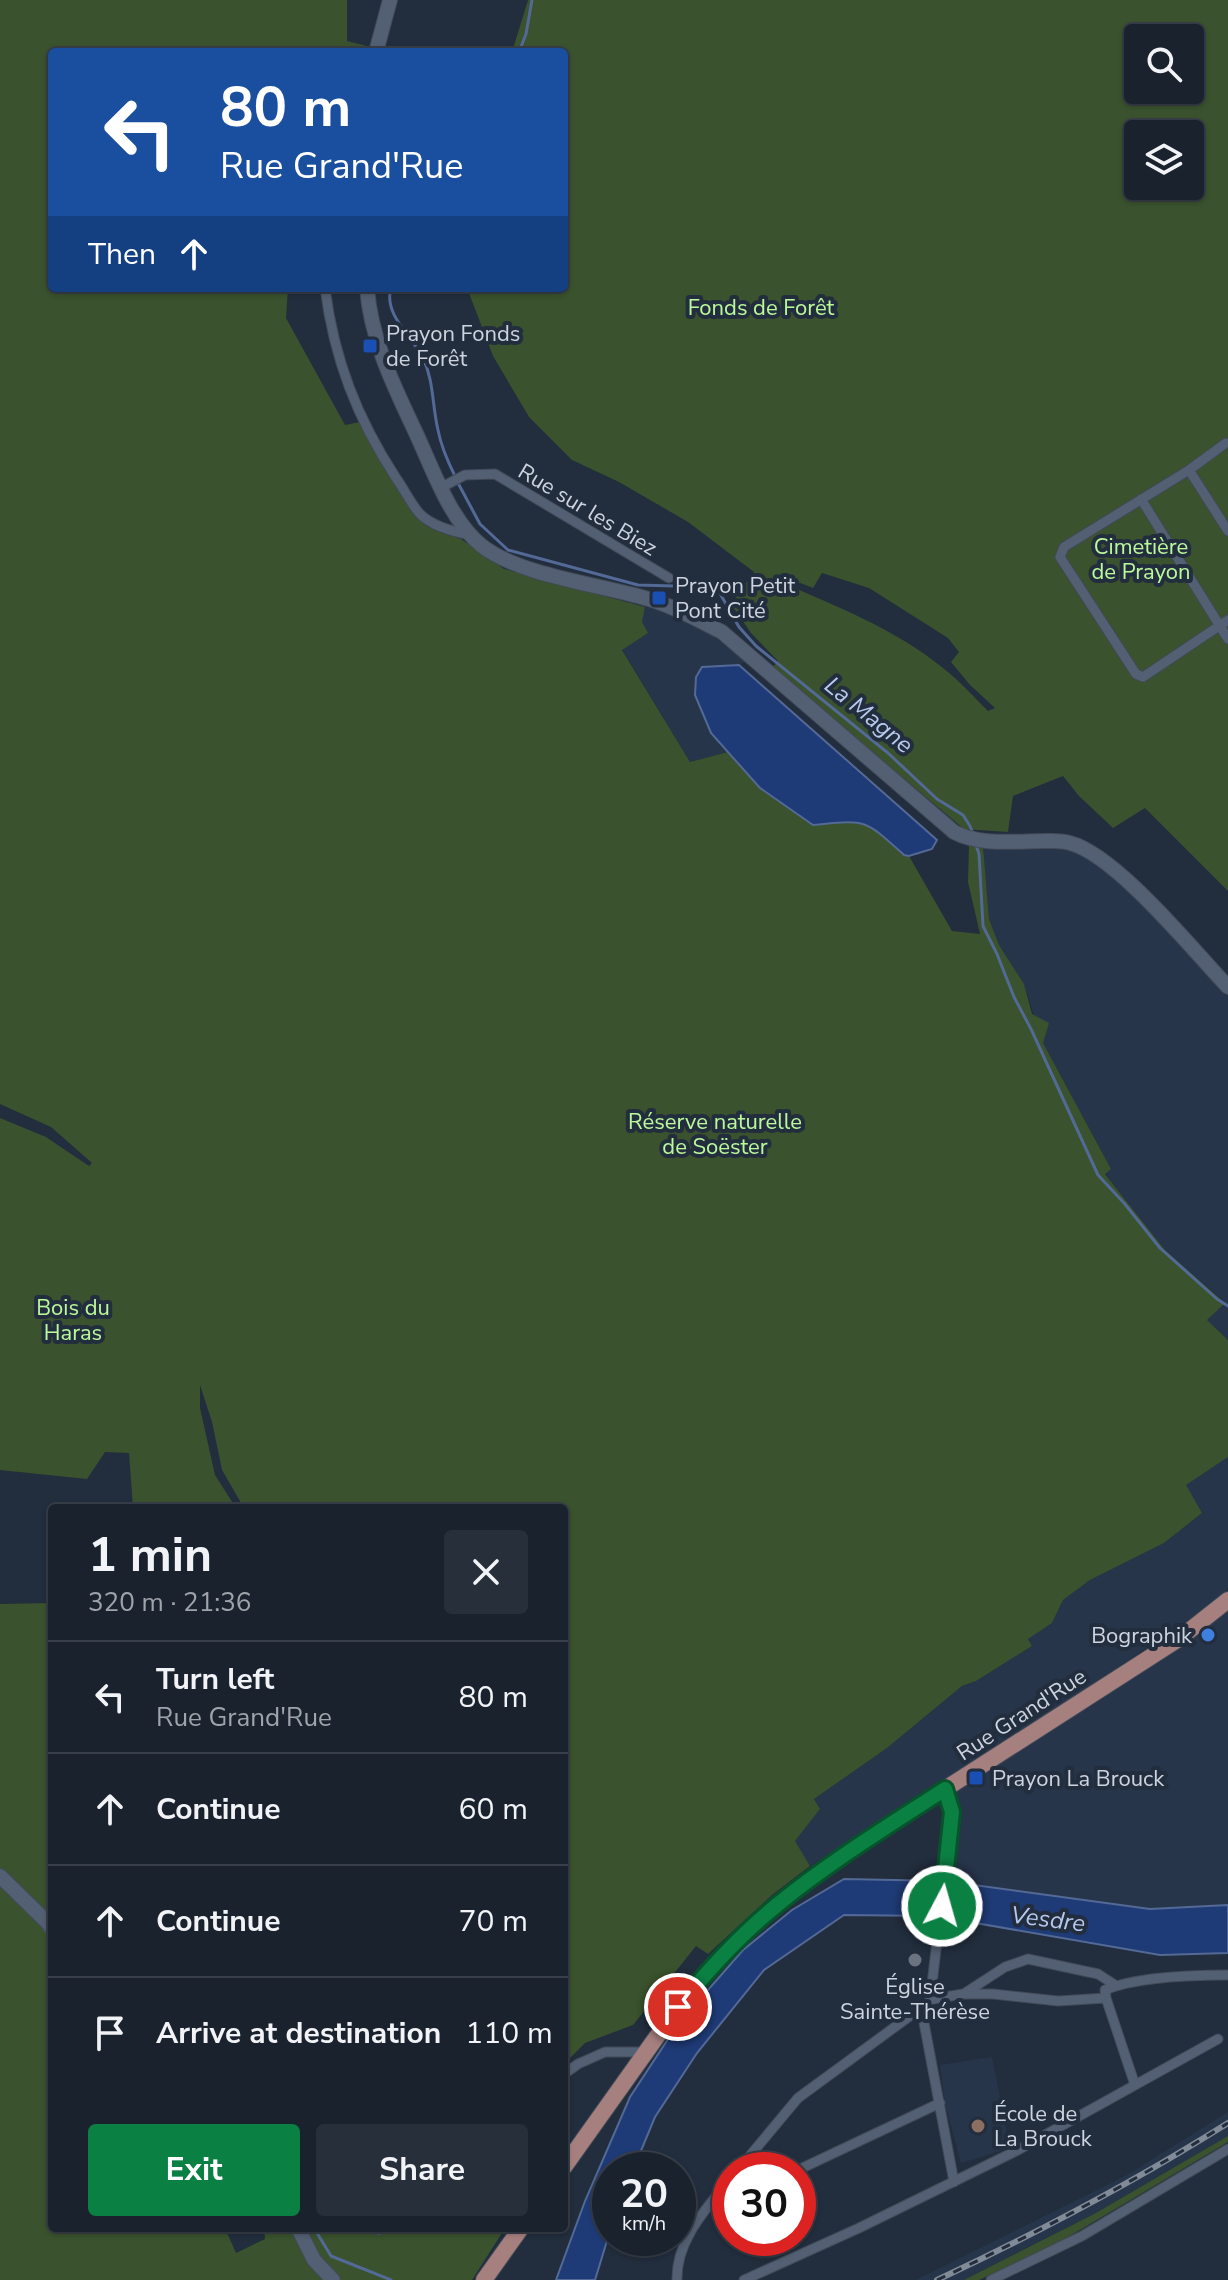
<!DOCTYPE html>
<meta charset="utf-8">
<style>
body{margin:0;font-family:"Nunito Sans",sans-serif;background:#272f3a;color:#f1f3f6;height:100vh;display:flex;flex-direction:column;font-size:30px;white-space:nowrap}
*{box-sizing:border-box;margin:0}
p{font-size:26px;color:#9fa4aa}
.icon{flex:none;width:44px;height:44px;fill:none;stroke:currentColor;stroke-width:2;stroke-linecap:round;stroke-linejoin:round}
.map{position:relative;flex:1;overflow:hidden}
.panel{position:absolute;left:48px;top:1504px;width:520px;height:728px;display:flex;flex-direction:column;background:#1a222e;border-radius:8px;box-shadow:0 2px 6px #0004,0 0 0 2px #383f4a}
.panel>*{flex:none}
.banner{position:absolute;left:48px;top:48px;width:520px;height:244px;border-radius:8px;box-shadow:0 2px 6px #0004,0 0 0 2px #383f4a;background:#1a4fa0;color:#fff;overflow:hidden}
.tools{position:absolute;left:1124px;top:24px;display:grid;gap:16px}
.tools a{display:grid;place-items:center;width:80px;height:80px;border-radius:8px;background:#1a222e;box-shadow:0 2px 6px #0004,0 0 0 2px #383f4a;font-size:40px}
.speed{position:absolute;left:592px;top:2152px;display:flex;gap:16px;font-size:40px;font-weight:700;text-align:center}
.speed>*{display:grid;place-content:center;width:104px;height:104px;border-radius:50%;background:#1a222e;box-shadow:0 2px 6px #0004,0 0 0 2px #383f4a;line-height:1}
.speed small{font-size:20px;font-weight:400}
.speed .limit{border:12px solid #d22;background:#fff;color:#111}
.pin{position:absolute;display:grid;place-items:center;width:68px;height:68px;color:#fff;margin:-34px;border:4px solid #fff;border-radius:50%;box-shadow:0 2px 8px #0007}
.me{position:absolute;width:88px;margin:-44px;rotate:6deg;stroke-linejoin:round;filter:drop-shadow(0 0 6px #0008)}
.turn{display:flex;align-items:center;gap:28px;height:168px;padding:0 40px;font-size:36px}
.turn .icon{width:104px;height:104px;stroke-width:2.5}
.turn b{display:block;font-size:56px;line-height:68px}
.then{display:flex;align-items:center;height:76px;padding:0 40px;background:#0003;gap:16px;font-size:30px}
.round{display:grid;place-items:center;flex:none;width:84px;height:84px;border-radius:8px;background:#272f3a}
.headline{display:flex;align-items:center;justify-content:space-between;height:136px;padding:0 40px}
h1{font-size:48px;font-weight:700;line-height:60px}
.action{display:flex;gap:16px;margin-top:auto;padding:16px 40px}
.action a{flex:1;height:92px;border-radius:8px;background:#0b8043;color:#fff;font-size:32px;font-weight:700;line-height:92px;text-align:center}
.action a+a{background:#272f3a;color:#f1f3f6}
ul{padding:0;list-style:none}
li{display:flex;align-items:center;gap:24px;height:112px;padding:0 40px;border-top:2px solid #383f4a}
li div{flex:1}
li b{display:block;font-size:30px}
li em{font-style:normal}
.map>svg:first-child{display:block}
.built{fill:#27354b}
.green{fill:#3a522d;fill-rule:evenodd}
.water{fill:#1f3b77;stroke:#536996;stroke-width:2}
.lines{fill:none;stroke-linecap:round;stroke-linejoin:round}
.stream{stroke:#536996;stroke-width:3}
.street-casing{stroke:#414a58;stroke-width:11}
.secondary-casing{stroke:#414a58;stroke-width:16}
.primary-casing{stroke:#414a58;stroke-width:18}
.street{stroke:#535f72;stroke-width:9}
.secondary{stroke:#535f72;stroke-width:14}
.primary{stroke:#a6807f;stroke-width:16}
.rail-casing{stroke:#818a97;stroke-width:6}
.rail{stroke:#222d3d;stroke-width:3;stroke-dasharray:9;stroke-linecap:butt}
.route-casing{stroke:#07532c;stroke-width:20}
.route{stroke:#0b8043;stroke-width:14}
.transit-dot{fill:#1a4fb4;stroke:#222d3d;stroke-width:3}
.shop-dot{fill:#3f7fe0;stroke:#222d3d;stroke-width:3}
.worship-dot{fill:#6b7280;stroke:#222d3d;stroke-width:3}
.education-dot{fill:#8d6e63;stroke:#222d3d;stroke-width:3}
.labels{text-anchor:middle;stroke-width:8;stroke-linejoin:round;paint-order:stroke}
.park-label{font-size:22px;fill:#bcf99a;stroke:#222d3d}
.poi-label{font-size:22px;fill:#cdd4df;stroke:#222d3d;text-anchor:start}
.street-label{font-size:22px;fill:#cdd4df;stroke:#222d3d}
.water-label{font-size:24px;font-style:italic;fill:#b7c9ee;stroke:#222d3d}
</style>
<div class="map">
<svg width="1228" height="2280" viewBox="0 0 1228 2280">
<rect width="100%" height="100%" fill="#222d3d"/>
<path class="built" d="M645,607L665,610L710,629L746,661L739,665L702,667L711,733L728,752L690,762L622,649L648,633L641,622Z
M983,846L1070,847L1097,859L1184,944L1228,996V1340L1207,1320L1225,1302L1165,1250L1105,1173L1111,1169L1043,1043L1024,984L999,945L989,919Z
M1228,1457V1589L1188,1620L1019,1733L810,1866L794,1841L820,1809L814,1799L887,1748L962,1686L976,1681L1032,1646L1027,1639L1052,1623L1063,1600L1090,1580L1164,1543L1202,1513L1182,1487Z
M1228,1611V1905L1150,1909L945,1881L957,1789L1186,1643Z
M992,2057L1010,2148L961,2163L945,2104L940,2065Z
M1228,2112V2136L1094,2214L964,2280H916L1127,2175Z"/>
<path class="green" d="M0,0H347V41L367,46L366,52H52V288H288L286,318L345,425L360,422L420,518L435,530L461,539L504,569L645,607L642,622L648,633L622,650L690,762L728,752L760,788L813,825C867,820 863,818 904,854L909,856L952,931L980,934L968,882L969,845L983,846L989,919L999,945L1024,984L1032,1014L1049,1023L1043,1043L1111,1169L1105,1174L1165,1250L1225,1303L1207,1320L1228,1340V1457L1186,1485L1202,1513L1164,1543L1090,1580L1063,1600L1052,1623L1028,1639L1032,1646L976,1681L962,1686L887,1748L814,1799L820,1809L795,1841L810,1866L772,1895L708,1954L696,1946L633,2025L585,2043L564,2064V1508H244L222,1470L212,1422L200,1385V1408L215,1475L236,1508H133L129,1453L105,1452L87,1479L0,1470ZM0,1104L51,1127L92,1163L89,1166L46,1137L0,1118Z
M528,0H1228V891L1145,808L1113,828L1079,796L1063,776L1013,796L1008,832L964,829L772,668L778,661L751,633L731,604L754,572L688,522L619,482L572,460L529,417L493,356L467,288H564V52H512ZM1138,38H1190V90H1138ZM1138,134H1190V186H1138ZM822,573L869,588L948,638L959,652L951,662L970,685L995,708L988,711C973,696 959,680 943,668C894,628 835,606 779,581L780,575L813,588Z
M52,1603V2228H225L236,2253L265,2239L264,2228H496L502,2233L472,2280H0V1604Z
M1228,2136V2142L1048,2249L979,2280H964L1094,2214Z"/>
<path class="water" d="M739,665L937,840L932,849L909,856L904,855C863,818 867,820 813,825L760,788L711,733L695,695L696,677L702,667Z
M844,1879L945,1881L1150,1909L1228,1905V1953L1160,1955L935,1916L844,1915L764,1970L697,2053L655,2117L633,2170H610V2231L595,2280H556L585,2201L630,2097L678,2024L743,1950L792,1910Z"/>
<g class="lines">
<path class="stream" d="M519,52L526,34L532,0
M391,288C383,315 413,337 423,358C434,381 432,405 438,430C441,446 448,462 455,476
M458,483L480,524L508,550L638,585L710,587L718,590L739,627L756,646L888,753L937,799L963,815L970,826L973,834
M976,845L979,854L983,926L997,954L1014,997L1031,1029L1098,1175L1124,1203L1160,1248L1217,1299L1228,1306
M44,1929L52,1937
M314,2228L331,2256L391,2280"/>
<g class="street-casing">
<path id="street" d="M325,288C334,359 357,418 396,478C404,489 411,504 420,514C433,527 454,532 471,535
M1226,443L1189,470L1064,547L1060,557L1136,674L1143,677L1228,620
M1189,470L1228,531
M442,487L465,475L495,474L669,578
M1141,499L1228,639
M965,1993L1005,1967L1028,1959L1098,1974L1115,1985
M933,1999L932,1984L952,1812L945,1789
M921,2007L954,2182
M564,2074L578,2064L605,2052H645
M1135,2085L1106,1998L1105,1990C1136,1977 1194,1975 1228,1975
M738,2170L798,2098L933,1999L963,1994H993L1058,2001L1106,1998
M798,2170L940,2103
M720,2192L730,2199
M379,2230L382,2228
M677,2280C676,2240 706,2209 730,2179
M744,2280L859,2228L1018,2150L1218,2039
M991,2280L1082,2236L1228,2149"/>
</g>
<g class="secondary-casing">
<path id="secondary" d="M376,52L390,0
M367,288C371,340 393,384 415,431C432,467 450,521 482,546C522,577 606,585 655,601C679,609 700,621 722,632L954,832C980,846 1016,841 1045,841C1053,841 1062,840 1070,843C1116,855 1193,950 1228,987
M0,1876L52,1927
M298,2228L314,2260L333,2280"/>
</g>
<g class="primary-casing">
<path id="primary" d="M564,2167L678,2007L715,1963L778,1903L875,1834L1180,1638L1228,1600
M484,2280L521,2228"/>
</g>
<use href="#street" class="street"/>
<use href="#secondary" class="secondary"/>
<use href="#primary" class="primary"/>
<g class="rail-casing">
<path id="rail" d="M937,2280C1037,2233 1134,2182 1228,2123"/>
</g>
<use href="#rail" class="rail"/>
</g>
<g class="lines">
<g class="route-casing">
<path id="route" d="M678,2007C708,1970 740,1935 777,1905C828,1863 890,1825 945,1789L952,1812L942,1906"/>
</g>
<use href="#route" class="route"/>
</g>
<g class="transit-dot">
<rect x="362" y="338" width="16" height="16" rx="4"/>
<rect x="651" y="590" width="16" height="16" rx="4"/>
<rect x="968" y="1770" width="16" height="16" rx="4"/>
</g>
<circle class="shop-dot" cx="1208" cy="1635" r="8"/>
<circle class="worship-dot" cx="915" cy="1960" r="8"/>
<circle class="education-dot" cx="978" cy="2126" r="8"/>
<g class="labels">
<g class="park-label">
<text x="761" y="315">Fonds de Forêt</text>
<text x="1141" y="554">Cimetière<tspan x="1141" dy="25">de Prayon</tspan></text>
<text x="715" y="1129">Réserve naturelle<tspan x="715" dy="25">de Soëster</tspan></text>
<text x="73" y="1315">Bois du<tspan x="73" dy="25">Haras</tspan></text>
</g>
<g class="poi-label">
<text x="386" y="341">Prayon Fonds<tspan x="386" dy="25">de Forêt</tspan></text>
<text x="675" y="593">Prayon Petit<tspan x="675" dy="25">Pont Cité</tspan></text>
<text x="1192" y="1643" text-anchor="end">Bographik</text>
<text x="992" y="1786">Prayon La Brouck</text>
<text x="915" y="1994" text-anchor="middle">Église<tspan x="915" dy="25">Sainte-Thérèse</tspan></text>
<text x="994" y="2121">École de<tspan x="994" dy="25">La Brouck</tspan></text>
</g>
<g class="street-label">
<text transform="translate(588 509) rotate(31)" y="8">Rue sur les Biez</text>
<text transform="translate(1021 1714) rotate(-33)" y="8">Rue Grand'Rue</text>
</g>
<g class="water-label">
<text transform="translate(869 715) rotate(39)" y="8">La Magne</text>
<text transform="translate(1048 1919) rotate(7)" y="8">Vesdre</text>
</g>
</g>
</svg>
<div class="tools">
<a><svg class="icon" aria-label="search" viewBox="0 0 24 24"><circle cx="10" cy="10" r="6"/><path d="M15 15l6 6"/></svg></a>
<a><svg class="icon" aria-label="layers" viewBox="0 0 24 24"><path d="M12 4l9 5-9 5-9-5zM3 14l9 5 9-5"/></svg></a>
</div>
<div class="speed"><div>20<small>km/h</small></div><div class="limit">30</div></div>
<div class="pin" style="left:678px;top:2007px;background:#d93025"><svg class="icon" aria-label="arrive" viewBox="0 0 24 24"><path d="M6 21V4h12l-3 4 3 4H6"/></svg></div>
<svg class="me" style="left:942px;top:1906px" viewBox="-20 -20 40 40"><circle r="17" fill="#0b8043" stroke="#fff" stroke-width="3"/><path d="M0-11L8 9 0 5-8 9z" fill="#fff"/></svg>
<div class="banner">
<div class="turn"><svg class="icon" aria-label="left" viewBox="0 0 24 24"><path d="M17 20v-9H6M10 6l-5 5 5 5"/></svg><div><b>80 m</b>Rue Grand'Rue</div></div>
<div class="then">Then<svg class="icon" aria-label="ahead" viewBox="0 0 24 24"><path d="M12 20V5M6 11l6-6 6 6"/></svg></div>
</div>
<section class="panel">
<div class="headline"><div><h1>1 min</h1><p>320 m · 21:36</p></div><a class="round"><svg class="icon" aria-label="close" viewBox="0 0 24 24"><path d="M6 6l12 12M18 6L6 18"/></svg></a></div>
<ul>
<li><svg class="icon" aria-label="left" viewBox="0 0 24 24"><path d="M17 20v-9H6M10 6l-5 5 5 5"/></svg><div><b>Turn left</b><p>Rue Grand'Rue</p></div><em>80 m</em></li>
<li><svg class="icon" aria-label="ahead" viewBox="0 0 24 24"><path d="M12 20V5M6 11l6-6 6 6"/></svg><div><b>Continue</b></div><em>60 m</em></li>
<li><svg class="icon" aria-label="ahead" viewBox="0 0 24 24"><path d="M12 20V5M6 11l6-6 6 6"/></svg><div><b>Continue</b></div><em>70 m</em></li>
<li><svg class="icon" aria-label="arrive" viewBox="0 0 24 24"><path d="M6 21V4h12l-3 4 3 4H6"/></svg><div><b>Arrive at destination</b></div><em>110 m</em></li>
</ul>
<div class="action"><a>Exit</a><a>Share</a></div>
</section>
</div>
